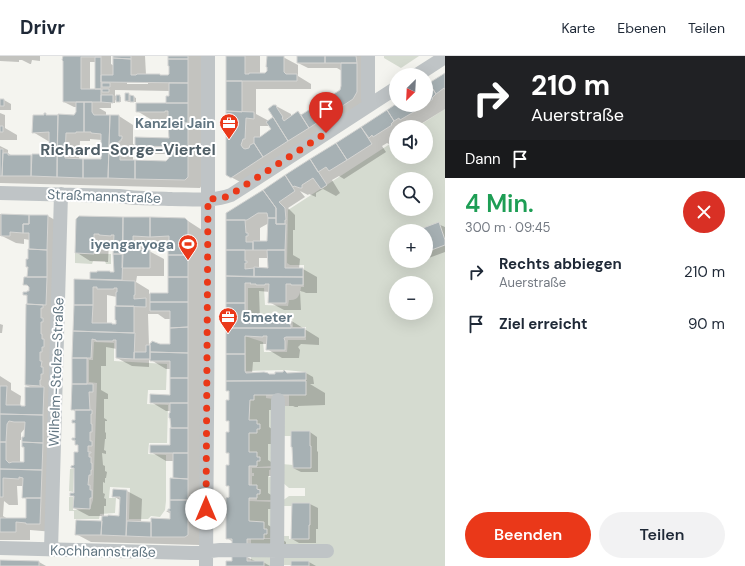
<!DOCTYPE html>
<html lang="de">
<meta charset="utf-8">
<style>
body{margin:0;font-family:"DM Sans",sans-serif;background:#f2f2f3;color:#1f2937;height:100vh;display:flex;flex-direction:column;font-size:15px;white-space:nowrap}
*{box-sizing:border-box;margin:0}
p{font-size:13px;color:#747a83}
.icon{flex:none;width:22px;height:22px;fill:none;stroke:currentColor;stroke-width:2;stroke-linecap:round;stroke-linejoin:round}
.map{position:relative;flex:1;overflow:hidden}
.panel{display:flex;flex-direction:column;background:#fff;width:300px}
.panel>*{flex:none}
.guide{background:#202124;color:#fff;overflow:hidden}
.needle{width:26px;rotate:204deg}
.controls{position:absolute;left:389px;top:12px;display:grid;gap:8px}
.controls a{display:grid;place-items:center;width:44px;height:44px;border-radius:50%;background:#fff;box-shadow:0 4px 16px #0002;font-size:20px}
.pin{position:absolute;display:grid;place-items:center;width:34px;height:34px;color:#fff;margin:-41px -17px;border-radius:50% 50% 50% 0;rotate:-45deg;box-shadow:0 0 4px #0007}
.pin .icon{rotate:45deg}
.me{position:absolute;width:44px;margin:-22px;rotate:0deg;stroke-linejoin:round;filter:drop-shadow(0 0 3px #0008)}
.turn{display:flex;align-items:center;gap:14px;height:84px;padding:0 20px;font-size:18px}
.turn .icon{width:52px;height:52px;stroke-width:2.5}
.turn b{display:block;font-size:28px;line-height:34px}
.then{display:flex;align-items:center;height:38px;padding:0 20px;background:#0003;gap:8px;font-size:15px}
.round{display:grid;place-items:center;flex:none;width:42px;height:42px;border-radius:21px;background:#f2f2f3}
.summary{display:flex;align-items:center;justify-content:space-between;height:68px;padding:0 20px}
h1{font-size:24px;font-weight:600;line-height:30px;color:#1e9e55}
.action{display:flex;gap:8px;margin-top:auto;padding:8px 20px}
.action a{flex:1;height:46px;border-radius:24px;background:#ea3819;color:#fff;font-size:16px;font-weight:600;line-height:46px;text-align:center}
.action a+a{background:#f2f2f3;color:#1f2937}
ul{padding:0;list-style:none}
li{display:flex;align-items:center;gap:12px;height:52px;padding:0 20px}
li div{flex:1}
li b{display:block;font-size:15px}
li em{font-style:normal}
header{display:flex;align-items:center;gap:24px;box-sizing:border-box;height:56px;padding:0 20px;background:#fff;border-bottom:1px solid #e0e1e3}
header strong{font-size:19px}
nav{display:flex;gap:22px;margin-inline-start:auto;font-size:14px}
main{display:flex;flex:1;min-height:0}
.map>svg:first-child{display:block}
.green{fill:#d5dbd0;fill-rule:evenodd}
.shadow{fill:#0003;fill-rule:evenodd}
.building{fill:#a7b1b4;stroke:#d5d5d3}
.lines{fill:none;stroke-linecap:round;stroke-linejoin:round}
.minor{stroke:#bfc4c6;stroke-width:14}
.route{stroke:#ea3819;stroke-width:7;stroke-dasharray:0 12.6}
.labels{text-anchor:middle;stroke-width:4;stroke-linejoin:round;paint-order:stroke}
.poi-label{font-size:14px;font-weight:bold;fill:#627682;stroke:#fff;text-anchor:end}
.street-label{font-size:14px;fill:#627682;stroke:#fff}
.quarter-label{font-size:16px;font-weight:bold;fill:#505f67;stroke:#fff}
</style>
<header>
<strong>Drivr</strong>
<nav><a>Karte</a><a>Ebenen</a><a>Teilen</a></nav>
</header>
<main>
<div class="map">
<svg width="445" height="510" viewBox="0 0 445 510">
<rect width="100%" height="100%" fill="#f4f4ef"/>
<path class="green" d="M384,0H419L401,12L384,2Z
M445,53V510H309V505H291V509H282V480H289V483H309V469H310V447H293L292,450H282V445L289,440H305V432H289L282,426V408L293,409V412H311V391L291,380H282V350H289V339L306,338V316L285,314L246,315L245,280L263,286L264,296H287L288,284H306V271H293L292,261L248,260V232H264L265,249L288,250L289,244C298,245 300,239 301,231H304V209H290L287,207L288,154L396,84V101H426V71H417ZM396,123H426V153H396ZM396,175H426V205H396ZM396,227H426V257H396Z
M75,197L111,198V208H106L105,205H93L92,208L75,207Z
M94,286L114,287V305L167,308L166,334H148L147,348L168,349L167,387H149L148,398L166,399V445L165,454L160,461L151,460L148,463H129L130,432L110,431L109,442H116L115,457L100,458L99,463H74V455H69V441H73V454L90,453L93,444L97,327L89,326V304H93Z
M254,339H266V342L273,343V410L257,411V405H260V401H257L249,396V377H257V373H260V368H257V364H249L250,344Z
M252,412H273V413L269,414V421H273V444H257V438H260L261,433H257V429H252V420H254V417H252Z
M70,413H74L73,436L69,435Z
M249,445L273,446V482H264V466L249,465Z
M251,483H273L271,489H251Z
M251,498H270L273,510H264L251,505Z"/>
<path class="shadow" d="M0,0H40V5L32,4L31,8H30L22,4H19V6L0,5Z
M64,0H111V8L114,10V0H145L146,19H160L162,20H168L170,19V0H202V129L200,132L0,127V90L8,94V97L12,100H32V99H50V85H48L33,76L34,60H75L77,57V51H74L64,46V5L63,4ZM90,6H96V33L99,34H90ZM127,26H148V28H127ZM115,34L170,35V41H167V48H137V55L152,64H170V83L136,82V90L133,88V69L119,60H106V56L99,52H111V47H115V44L119,46H121V41L119,40H115ZM90,83L102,84V104H79L80,85H90ZM136,90L151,98H170V103L166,106L133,105V93H135Z
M227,0H260V18H265L283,1L298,9V20L311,28V33H256V58L269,65L274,62L269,53L276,50L291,58V61L298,57L303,59L341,34L342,15L337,12H308L298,7L308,0H371V44L246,129L227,119ZM268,67L272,73L260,82V70H268Z
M445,18V53L416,71L414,70L396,71V84L389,88L387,87L382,90L386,96L344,123L339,120L332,124L340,137L336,140L323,133L316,137V141L309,138L308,139L300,135L305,141L288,152L295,159V174H293V199L300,203L299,213H303L317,221V237H306L304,236L300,235L301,254H284L269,246L270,236L259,235L260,264H290L319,282V289L301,288L298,291L300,294L299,302H282L267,293L268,288H260V306H253L252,318L270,319L306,317L313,321L314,328H310L325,337V349L298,350V351H295L293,350H273V354H269V371L276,376V388H268V404L276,409V420H268V437L276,442V453H268V469L283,478V484L286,486V488L283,493L233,486L227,482L230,442V431L227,429L230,410V398L227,397L230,377V366L227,364L230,345V336L227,334V157L397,49H426V30ZM269,167L268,186H260V172ZM259,202H268L269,213L259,212Z
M128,38L136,42V46H134L130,45V46H128L126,44Z
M0,44H4L11,48V54H0Z
M0,57L5,59V72L17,79V84H0Z
M0,158L48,160L62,168L54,476L30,474V484H0V320L11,327V334L21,340L20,350L26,351L32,332L26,329L28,241L24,238L29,236L30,231L24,228L28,222L30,184L24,183V188L16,187L2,180H0ZM26,371L25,382L23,391L25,392L24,407H21L20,405V384H21V377ZM17,430H23V441L27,443V463H8L3,460L4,445L9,449H18Z
M77,163H185L202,174L200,489L91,486L76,478L103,466V460H89L74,452L75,441L71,439H75V413L72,412L75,410L79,397V390L76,388V386L73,384L76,383V368L73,366L76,365V356L72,353L91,224V217H115L114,187L112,186H109L108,206L90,205L76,196ZM147,188H169V238H149V234L136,226L137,220H164V203L149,195H147ZM107,239L117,241V269L107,268ZM148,258H158L165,263H171V289H160L149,290ZM106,291L117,293V302L132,310L149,311V304H151L166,313H171V340L151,346L166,355H171V390L151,396L166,405H174V423L171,454L166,455L171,458V465L141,467L142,443L127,435L114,434L113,440L120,444V462L104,461V450H106V443L104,442L105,438L103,437V426L105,427V422H106L107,416L105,415V410L103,409L102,397L106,398V395L104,394L105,383H106V377L105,376V365H107V364L104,362V343H108V338L101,334V310H106Z
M438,168L445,171V196L426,203V175H418Z
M399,205H421L406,210Z
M0,268L3,269L2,277H0Z
M310,376L317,381V395L318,396V416H301L293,412Z
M293,448H310L318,452V473H316V487H299L292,483Z
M247,501L257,506H263L270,510H227L233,506Z
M0,505L39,506L46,510H0Z
M309,506L316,510H292Z"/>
<path class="building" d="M63,0H101V1H81V33H101V46H63V5L62,4Z
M113,0H131V3L113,2Z
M168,0H188V3H168Z
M226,0H245V18H249V17H265L267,15V11H266L267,0H284V16L286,18H297V25H226Z
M297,0H325V7H297Z
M325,0H356L357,7H325Z
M95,1H101V33H95Z
M113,2L131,3V19H136L137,18H160V19H168L169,18V10H168V3H188V27L101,26V19H113Z
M341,7H357V36L353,43L309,72L301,59L340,34L341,30Z
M445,17V33H444V32L436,38L429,27Z
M226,25H242V56L226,55Z
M102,27H110V31H102Z
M169,27H188V47H166V40H169Z
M429,27L436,38L432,42L433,43L426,48V29Z
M102,33H109V36H102Z
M125,37H129V45H125Z
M101,39H113V47L101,46Z
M116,39H120V46H116Z
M130,39L134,40V46H130Z
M0,43H4V50H0Z
M76,46H84V76H76V77H66L65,102L83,103V122L57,121L58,58L74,59L76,56Z
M84,46H92V56L94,59H110L108,122H83V103H101V78L91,77V76H84Z
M136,47H188V67H168V55H165V56H136Z
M396,48L413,49L417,54L400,64L399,62L394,65L387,54Z
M273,49H276L277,52L283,61L282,62L284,65L298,55L309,72L288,85L268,53Z
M413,49H424L417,54Z
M387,54L394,65L391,68L392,69L373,81L372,79L369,82L361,71Z
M226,55L254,56V63L246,62L245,83H243L241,89L243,92L245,93L249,92L250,89L254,87L263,101L231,122L226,119Z
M44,57H46V59H58L57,98H49V76L32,77L33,59H44Z
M110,59H119V80H122V83H121V85H119L118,99H120V104H135V123L108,122Z
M273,61L288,85L263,101L254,87V81H260L271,73L266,66Z
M168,67H188V91L135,90V81L169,82Z
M0,70H3V76H0Z
M361,71L372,88L347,104L336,87Z
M336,87L347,104L329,115L326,111L318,116L310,103Z
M169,91H188V121L185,124L135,123V104L166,105L169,102Z
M0,93H3L2,120H0Z
M3,97H8V99H31V120H2Z
M32,98H57V121L31,120Z
M310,103L327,129L321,133L313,122L302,129V132H300L294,130L293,131L285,119Z
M285,119L295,135L279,146L285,152L286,164H285V168H276V152L263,134Z
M263,134L276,152V162H268L267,157H258L247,164H226V157Z
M1,158L29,159V168H23V177L10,176V180H1Z
M29,159H48L47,194L29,193V177H23V168H29Z
M79,160L123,161V198H113L114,179H111V180L99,179V178H94V198L75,197L76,163Z
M123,161H150V181L133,180V193L150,194V212H122Z
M150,161L185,162L188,165V199H168V184H169V180L150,181Z
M268,162H276V168H286L285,194H253V185H267Z
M226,164H245L246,177H248V180H246V186H253V194H226Z
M439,166L445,184V189L426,196V175H415Z
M396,182V201L390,184Z
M28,193L47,194V221H27L28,211H26V203H28Z
M226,194H245V205H247V207H245V213L254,212V221L226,220Z
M267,194H285V212H303V221H254V211L268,212Z
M113,198H123L122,224L90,223V216H97V215H110V216H114Z
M168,199H188V221H168Z
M226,220L303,221V229H291V228H286V247H268L269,228H265V229H256V228H250L251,227H245V247H226Z
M24,221H47L46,249L27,248V239H23V236H27V235H29V231L27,229H23Z
M168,221H188V246H150V237H168Z
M74,223L135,225V239H134V243L146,242V251L116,250V236H117V232H114V233H97V231H93V249H74Z
M150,246H188V271L170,272V255H150Z
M226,247H245V264H249V263H290V269H291V272H226Z
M26,248L43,249V252H41V262H43V266H41V278H42V283H44V291H42V296H40V305H42L41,311H43V318H41V324H40V329H41V330L25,329Z
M74,249H93L92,267H112V268H116V264H115V250H134V277L73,275Z
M188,271V297L150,296V287H151L152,285L160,288H170V272Z
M226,272H305V281H286L284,282L285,285V294H266L267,280H263V281L245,280V298H226Z
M73,275L135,277L134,303L116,302V284H113V285H96V284L92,283L91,302H72Z
M146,289H150V303H134V296H146Z
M150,296L188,297V322H170V305H150Z
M226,298H245V315L246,317L264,316L268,317L269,318H275V316H283L284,314L287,317L306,316V324L226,325Z
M72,302H87V328H72Z
M170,322H188V347H150V338L170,339Z
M226,325H306V339H254V344H250L249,364H257V368H260V373H257V377H249V396H257V401H260V405H257V410H249V429H257V433L260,434V438H257V442H249V465L264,466V473H267V478H264V483H247V489L232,488V483H226V442L229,441V430H226V409H229V397H226V376H229V365H226V344H229V335H226Z
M72,328H93V336H89L90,354H71Z
M0,330H7L6,349H21V350H25V331H44L43,359L0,358Z
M170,347H188V372H171L170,362H169V357H170Z
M75,354H92V358H91V368H92V376H90V385H92V390H88V396H91V397H89V401H91V407H92V414H91V419H89L88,429H90V434H92V442H90V453L73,452L74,440H70V437H74V412H71V410L74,409V396H78V389H75V384H72V382H75V367H72V364H75Z
M0,358L43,359V387L22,386V381H24L25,366H14L9,365L7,368L6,386H0Z
M170,372H188V397H150V389H170Z
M291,375H310V390H311V412H293L292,391H291Z
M0,386H6V404L9,407L12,406H24V391H22V386L43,387L42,414L0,413Z
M173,397H188V423L173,422Z
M0,413L42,414L41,442H22L23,422L19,421V423L3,422V441H0Z
M170,422L188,423V444H170Z
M113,433L127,434L126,480L101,479L102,460H108V459L119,460L120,441H112Z
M26,442H41L40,468H26V467L16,466V476H0V462H26Z
M170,444H188V479L185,481H151V462L170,463V455H168V453H170Z
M292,447H310V469H309V483H291Z
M76,464L102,465L101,479H75Z
M127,465L151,466V481L126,480Z
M232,500H247V505H264V510H226V505H232Z
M0,504L39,505V510H0Z
M291,505H309V510H291Z"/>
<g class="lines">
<path class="minor" d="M368,0V43L371,48
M417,19L445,1
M0,137L119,140C137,143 154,142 172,143C191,143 212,146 231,139L396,32
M0,492L191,497L220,494L327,495
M51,494L61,138
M206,510L208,215V0
M277,510L278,344"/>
</g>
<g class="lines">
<path class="route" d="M206,453L208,143L223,142L230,139L326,77"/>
</g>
<defs>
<g id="office-pin" transform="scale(1)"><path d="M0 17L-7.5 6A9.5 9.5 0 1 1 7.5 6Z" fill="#ea3819" stroke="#fff"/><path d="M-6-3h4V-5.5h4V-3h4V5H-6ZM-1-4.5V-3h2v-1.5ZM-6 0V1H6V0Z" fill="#fff"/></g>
<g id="stadium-pin" transform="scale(1)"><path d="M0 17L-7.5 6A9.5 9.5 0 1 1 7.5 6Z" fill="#ea3819" stroke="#fff"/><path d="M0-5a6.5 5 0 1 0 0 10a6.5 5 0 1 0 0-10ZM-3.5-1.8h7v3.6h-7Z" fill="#fff"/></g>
</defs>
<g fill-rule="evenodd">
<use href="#office-pin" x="229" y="67"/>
<use href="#stadium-pin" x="188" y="188"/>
<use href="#office-pin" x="228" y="261"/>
</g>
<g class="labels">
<g class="poi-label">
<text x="215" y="72">Kanzlei Jain</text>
<text x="174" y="193">iyengaryoga</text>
<text x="242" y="266" text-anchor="start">5meter</text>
</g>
<g class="street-label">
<text transform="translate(104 140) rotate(2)" y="5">Straßmannstraße</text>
<text transform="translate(56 316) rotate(-88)" y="5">Wilhelm-Stolze-Straße</text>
<text transform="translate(103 495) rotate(1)" y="5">Kochhannstraße</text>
</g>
<g class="quarter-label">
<text x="128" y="99">Richard-Sorge-Viertel</text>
</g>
</g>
</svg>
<div class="controls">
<a><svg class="needle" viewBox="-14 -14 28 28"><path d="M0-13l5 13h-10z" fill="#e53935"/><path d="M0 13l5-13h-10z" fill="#747a83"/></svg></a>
<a><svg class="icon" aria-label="sound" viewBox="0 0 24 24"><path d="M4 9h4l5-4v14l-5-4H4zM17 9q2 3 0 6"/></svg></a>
<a><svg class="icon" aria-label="search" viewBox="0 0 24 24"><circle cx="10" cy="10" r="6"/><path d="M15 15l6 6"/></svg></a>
<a>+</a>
<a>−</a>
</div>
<div class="pin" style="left:326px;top:77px;background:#d93025"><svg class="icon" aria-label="arrive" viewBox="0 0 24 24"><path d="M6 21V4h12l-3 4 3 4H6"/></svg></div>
<svg class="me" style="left:206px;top:453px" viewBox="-20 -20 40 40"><circle r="19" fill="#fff"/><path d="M0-13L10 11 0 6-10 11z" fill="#ea3819"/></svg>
</div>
<section class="panel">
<div class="guide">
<div class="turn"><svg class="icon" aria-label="right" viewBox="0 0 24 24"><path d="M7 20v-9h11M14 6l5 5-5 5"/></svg><div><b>210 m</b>Auerstraße</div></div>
<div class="then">Dann<svg class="icon" aria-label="arrive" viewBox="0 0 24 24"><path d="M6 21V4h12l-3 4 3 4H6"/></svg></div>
</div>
<div class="summary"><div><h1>4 Min.</h1><p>300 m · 09:45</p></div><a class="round" style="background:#d93025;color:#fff"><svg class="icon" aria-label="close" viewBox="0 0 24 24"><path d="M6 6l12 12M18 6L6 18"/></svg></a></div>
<ul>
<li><svg class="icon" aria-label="right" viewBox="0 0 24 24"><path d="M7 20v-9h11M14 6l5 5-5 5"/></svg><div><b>Rechts abbiegen</b><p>Auerstraße</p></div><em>210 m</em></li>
<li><svg class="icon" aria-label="arrive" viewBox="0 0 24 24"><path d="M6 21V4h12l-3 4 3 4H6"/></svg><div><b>Ziel erreicht</b></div><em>90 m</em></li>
</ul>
<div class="action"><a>Beenden</a><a>Teilen</a></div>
</section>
</main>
